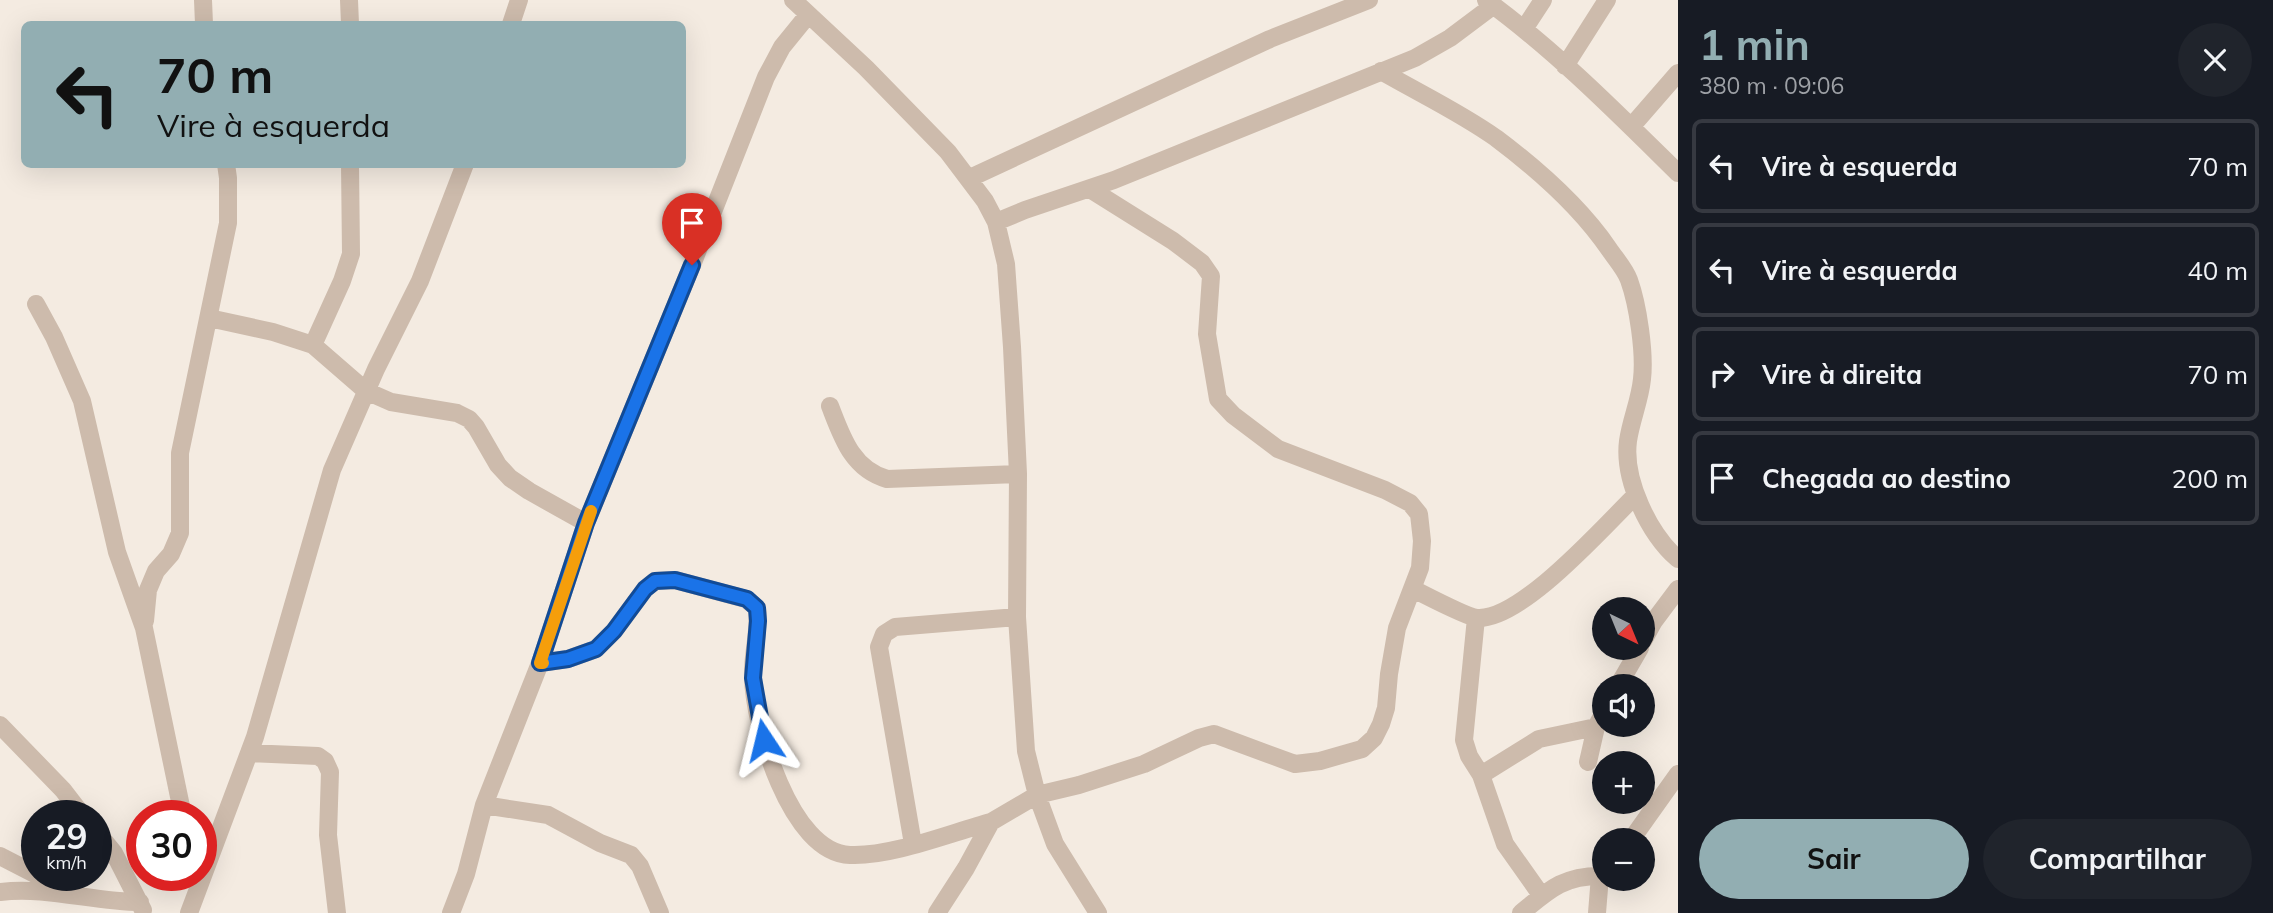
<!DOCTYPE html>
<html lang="pt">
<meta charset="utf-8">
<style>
body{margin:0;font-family:Mulish,sans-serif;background:#20242c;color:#f1f3f6;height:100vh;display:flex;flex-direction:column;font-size:26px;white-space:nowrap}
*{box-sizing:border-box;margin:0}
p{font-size:23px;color:#9ea1a6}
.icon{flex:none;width:38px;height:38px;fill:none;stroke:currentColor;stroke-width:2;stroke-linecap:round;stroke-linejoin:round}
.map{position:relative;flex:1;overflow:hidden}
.side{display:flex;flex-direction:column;background:#171b24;width:595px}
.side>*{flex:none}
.top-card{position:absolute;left:21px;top:21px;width:665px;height:147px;border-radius:10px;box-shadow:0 7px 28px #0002;background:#92aeb2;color:#111;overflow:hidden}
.needle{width:46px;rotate:137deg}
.fabs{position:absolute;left:1592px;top:597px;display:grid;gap:14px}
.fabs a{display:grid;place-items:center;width:63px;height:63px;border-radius:50%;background:#171b24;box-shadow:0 7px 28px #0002;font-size:35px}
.speed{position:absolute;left:21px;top:800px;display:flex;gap:14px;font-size:35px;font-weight:700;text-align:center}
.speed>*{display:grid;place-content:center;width:91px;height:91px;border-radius:50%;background:#171b24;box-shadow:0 7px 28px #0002;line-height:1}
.speed small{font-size:18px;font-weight:400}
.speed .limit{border:10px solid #d22;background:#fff;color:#111}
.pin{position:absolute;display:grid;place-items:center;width:60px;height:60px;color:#fff;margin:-72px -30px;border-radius:50% 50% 50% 0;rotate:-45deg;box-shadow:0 0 7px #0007}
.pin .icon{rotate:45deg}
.me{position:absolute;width:77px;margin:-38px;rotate:350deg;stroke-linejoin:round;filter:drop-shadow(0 0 5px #0008)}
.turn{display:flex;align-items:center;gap:24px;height:147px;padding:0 21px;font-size:32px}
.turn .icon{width:91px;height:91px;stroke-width:2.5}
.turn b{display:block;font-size:49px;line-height:60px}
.round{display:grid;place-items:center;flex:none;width:74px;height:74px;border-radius:37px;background:#20242c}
.head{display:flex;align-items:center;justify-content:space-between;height:119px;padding:0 21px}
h1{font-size:42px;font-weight:700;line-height:52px;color:#92aeb2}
.action{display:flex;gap:14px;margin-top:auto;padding:14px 21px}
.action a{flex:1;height:80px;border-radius:42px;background:#92aeb2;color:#111;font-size:28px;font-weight:700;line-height:80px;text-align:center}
.action a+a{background:#20242c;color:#f1f3f6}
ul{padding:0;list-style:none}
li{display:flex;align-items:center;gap:21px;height:94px;margin:0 14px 10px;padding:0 7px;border:4px solid #363941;border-radius:10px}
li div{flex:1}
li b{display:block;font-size:26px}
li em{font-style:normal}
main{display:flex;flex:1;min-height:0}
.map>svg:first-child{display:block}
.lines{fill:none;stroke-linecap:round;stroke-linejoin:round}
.minor{stroke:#cdbbac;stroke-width:18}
.route-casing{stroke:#114b97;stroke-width:18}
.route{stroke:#1a73e8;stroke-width:12}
.slow{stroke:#f59e0b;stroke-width:12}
</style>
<main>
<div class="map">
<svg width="1678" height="913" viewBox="0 0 1678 913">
<rect width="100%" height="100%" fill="#f4ebe1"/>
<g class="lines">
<path class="minor" d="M203,0L204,24
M349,0L350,24
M793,0L866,68L948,152L985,201L996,222L1006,264L1012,347L1018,474L1017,617L1026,751L1037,795L1055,844L1098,913
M1486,0C1556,51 1617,113 1678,173
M511,24L519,0
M1524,29L1543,0
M1565,66L1607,0
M1381,71C1419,93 1461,113 1496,138C1536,168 1581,208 1609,249C1615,258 1625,269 1629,280C1638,305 1645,353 1642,379C1640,400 1631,420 1628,441C1623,480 1649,534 1678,559
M1631,127L1678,73
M970,178L1270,39L1369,0
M996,222L1025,210L1114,180L1415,58L1450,38L1494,5
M36,304L54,337L82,401L117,552L144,628L183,816
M209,318L273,332L313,345L366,391L391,402L457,413L469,419L476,427L498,465L510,478L529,491L586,523
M313,345L342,281L351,254L350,164
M830,406C842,437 852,469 887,479L1018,474
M1413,589C1425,595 1467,617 1477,618C1521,621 1604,526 1636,495
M1476,618L1464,740L1469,756L1481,775L1505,844L1541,895
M145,621L148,590L156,571L171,554L180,533V453L228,223V178L226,164
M1643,641L1654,621L1678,589
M540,663L568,659L596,649L614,631L645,589L655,581L675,580L746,599L757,608C760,631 752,654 753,677C754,725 790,853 850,855C891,857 950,833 991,822
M1618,686L1640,648
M0,725L63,790L83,816
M249,753L318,756L325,761L330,772L328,835L337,913
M1588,762L1596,727L1605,711
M1481,775L1539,739L1596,727
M484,805L548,815L600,843L631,855L640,866L660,913
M96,831L114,853L143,910
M1631,840L1678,774
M913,844L879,647L884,634L895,627L1017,617
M0,856L64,889
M0,892C46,886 94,902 140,902
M189,913L255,737L332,470L376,369L420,281L465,164
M451,913L466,874L484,805L540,663L586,523L692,265L766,77L782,47L808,15
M937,913L966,868L991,822L1037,795L1079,785L1144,764L1199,738L1214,734L1295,764L1320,761L1362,749L1374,738L1381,724L1386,708L1389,674L1397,628L1420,568L1422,541L1419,514L1410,503L1385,490L1278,449L1233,415L1218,399L1207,334L1211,276L1202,263L1173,241L1090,189
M1521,913C1548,891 1562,876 1600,876L1605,871
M1597,913L1600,876"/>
</g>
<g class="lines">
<g class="route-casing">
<path id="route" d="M692,265L586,523L540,663L568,659L596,649L614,631L645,589L655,581L675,580L747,599L757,608L758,621L753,678L764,740"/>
</g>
<use href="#route" class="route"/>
<path class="slow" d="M543,663H540L591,511"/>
</g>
</svg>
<div class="fabs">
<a><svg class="needle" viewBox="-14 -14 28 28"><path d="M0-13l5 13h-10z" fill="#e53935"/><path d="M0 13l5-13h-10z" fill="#9ea1a6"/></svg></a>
<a><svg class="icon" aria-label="sound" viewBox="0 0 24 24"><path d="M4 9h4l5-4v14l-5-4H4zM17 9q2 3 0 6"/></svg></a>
<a>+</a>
<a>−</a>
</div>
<div class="speed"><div>29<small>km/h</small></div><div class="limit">30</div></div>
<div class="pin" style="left:692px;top:265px;background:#d93025"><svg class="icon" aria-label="arrive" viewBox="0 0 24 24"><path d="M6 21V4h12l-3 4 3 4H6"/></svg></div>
<svg class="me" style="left:764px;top:740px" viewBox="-20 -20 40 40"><path d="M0-17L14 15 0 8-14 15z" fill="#1a73e8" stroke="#fff" stroke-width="4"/></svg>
<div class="top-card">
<div class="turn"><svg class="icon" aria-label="left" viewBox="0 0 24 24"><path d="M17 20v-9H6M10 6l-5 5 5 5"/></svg><div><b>70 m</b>Vire à esquerda</div></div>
</div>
</div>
<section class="side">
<div class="head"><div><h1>1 min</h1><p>380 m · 09:06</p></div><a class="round"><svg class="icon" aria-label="close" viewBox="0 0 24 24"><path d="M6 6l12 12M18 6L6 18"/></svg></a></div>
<ul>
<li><svg class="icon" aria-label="left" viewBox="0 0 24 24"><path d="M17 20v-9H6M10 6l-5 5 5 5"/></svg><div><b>Vire à esquerda</b></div><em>70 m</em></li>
<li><svg class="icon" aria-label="left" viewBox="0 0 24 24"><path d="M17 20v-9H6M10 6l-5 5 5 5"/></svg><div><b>Vire à esquerda</b></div><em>40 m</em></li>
<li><svg class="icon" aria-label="right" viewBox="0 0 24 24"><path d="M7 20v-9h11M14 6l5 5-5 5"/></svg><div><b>Vire à direita</b></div><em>70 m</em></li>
<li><svg class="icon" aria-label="arrive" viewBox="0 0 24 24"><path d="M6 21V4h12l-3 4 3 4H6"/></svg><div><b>Chegada ao destino</b></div><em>200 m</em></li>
</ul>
<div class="action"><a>Sair</a><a>Compartilhar</a></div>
</section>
</main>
